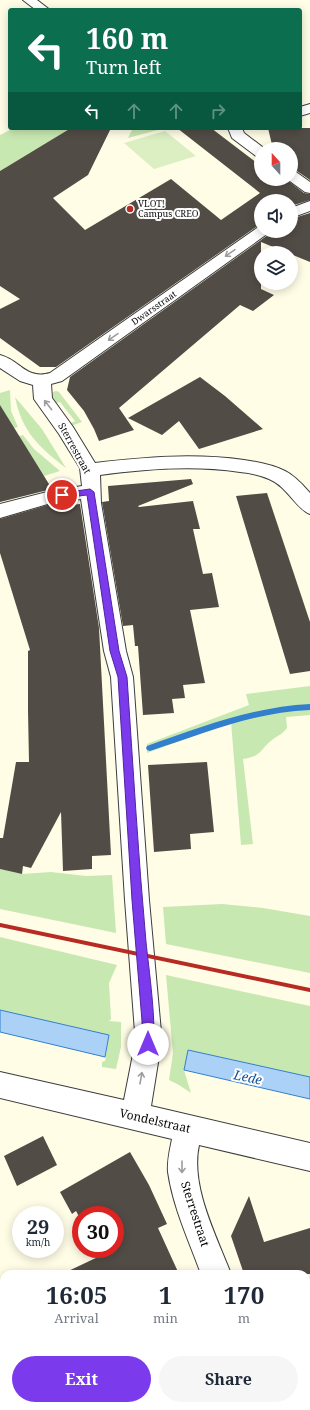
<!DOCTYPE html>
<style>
body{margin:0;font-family:"Noto Serif",serif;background:#f6f6f7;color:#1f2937;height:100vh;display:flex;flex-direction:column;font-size:15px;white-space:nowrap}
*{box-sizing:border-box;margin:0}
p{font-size:13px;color:#747a83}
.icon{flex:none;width:22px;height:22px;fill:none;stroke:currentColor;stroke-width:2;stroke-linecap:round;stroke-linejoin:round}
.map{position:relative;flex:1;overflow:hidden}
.sheet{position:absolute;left:0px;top:1270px;width:310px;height:140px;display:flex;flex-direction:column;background:#fff;border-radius:12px 12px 0 0;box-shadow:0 2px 10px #0003}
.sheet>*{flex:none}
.guide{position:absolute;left:8px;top:8px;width:294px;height:122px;border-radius:4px;box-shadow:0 2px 10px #0003;background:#0b6e4f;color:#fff;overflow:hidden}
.needle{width:26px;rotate:339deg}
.buttons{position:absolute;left:254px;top:142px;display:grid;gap:8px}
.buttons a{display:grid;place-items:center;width:44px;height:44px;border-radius:50%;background:#fff;box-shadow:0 2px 10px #0003;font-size:20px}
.speed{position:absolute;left:12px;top:1206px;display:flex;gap:8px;font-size:20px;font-weight:700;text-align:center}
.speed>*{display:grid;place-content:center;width:52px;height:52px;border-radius:50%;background:#fff;box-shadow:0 2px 10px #0003;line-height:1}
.speed small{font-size:10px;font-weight:400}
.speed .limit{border:6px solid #d22;background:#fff;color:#111}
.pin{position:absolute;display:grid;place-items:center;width:34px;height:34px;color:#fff;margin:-17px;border:2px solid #fff;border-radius:50%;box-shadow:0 1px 4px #0007}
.me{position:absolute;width:44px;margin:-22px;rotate:0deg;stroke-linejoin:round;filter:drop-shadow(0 0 3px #0008)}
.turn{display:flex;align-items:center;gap:14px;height:84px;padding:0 12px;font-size:18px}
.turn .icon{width:52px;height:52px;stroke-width:2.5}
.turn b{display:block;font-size:28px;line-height:34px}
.lanes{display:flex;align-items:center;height:38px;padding:0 12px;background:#0003;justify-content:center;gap:20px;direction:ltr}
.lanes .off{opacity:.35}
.eta{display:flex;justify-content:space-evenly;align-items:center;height:68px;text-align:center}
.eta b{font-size:24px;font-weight:700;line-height:28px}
.button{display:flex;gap:8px;margin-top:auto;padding:8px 12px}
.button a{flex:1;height:46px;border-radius:24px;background:#7c3aed;color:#fff;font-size:16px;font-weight:700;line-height:46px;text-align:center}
.button a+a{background:#f6f6f7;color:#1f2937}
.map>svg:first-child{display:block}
.green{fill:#c8e8b1}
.pitch{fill:#dbefc3}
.water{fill:#abd2f6;stroke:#327fcd}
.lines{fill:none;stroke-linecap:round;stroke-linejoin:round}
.stream{fill:#327fcd;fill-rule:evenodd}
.building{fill:#524c46}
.minor-casing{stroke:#3d3d3d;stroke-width:2}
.minor{fill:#fff;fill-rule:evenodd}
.rail{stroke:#b82b23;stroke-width:4}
.oneway{stroke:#9d9d9d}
.route{fill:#7c3aed;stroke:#51269a}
.poi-dot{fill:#b82b23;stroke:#fff;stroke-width:1.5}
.labels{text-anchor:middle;stroke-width:4;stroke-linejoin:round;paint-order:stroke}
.far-poi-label{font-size:9px;fill:#0a0a0a;stroke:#fff;text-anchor:start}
.far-street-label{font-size:9px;fill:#0a0a0a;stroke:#fff}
.street-label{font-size:10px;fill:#0a0a0a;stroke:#fff}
.near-street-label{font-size:12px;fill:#0a0a0a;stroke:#fff}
.near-water-label{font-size:13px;font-style:italic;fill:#155299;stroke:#fff}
</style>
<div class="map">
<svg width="310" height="1410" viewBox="0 0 310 1410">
<rect width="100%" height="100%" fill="#fffde6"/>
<path class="green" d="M14,128H71L0,171V135Z
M133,128H160L161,129L128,138Z
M10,390L11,411L18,427L14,428L0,406V393Z
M56,391L59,392L82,422L71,426L69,424L75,421L60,402L56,403L53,399V392Z
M15,397L42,429L66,468C39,447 22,432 15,397Z
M23,435L34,449L60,471L44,476L19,436Z
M310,686V715L286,717L287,728C283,734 277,736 272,740C259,750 263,756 243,759L253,844L241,845L231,722L147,753V744L249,705L246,694Z
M0,869L22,874L51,872L86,876L112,875L116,933L0,909Z
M222,904L263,908L310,916V973L166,944L163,907Z
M0,937L117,965L109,983L111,1019L109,1021L121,1022V1047L116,1069L102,1067V1062L105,1061L109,1035L0,1010Z
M166,975L310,1006V1077L188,1050L184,1070L191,1093L179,1085L169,1080L173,1053Z"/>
<path class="pitch" d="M165,131L196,156L154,169L124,143Z"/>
<path class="water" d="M0,1010L109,1035L105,1057L0,1032Z
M188,1050L310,1077V1099L184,1070Z"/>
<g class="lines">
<path class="stream" d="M310,704V710C250,713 206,733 150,751L147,750L146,748L147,746C201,727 252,707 310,704Z"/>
</g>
<path class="building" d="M71,128H111L88,175L53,198L85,230L171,179L221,220L260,193L177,128H211L261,166V179H278L281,181L280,179H286L304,193L310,194V200L291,206V201H261V226L256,227L56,367H40L0,338V309L20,299L0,286V171Z
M268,128H310V180L297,171L291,170V149H273Z
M310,213V262L261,242V289L274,295L253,311L240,305L119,408L134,430L99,441L94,429L84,411L67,390L70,377L268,235L272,231H291V219Z
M200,377L225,396L263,429L199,449L179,421L162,435L128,418Z
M0,405L36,463L52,489L0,502Z
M191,479L193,484L138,506L139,507L193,501L200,529H193L203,574L212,573L219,607L190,610L205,683L183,685L185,698L172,699L174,713L143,715L138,646H135L133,625L123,626L102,502L109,501L108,486Z
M267,493L310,622V671L290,674L236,496Z
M61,503L62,506L80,504L99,628L111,855L92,856V869L63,871L61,812L31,868L23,866L22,874L0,869V838H3L16,762H29L28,711V651L30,650L0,553V519L51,504Z
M207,762L214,832L190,834L191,849L154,852L148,765Z
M43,1136L57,1165L17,1186L4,1156Z
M130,1152L149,1185L167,1224L158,1228L179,1274H62L100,1256L96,1249H115V1215H81V1220L76,1211L72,1214L60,1192Z
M249,1196L264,1242L310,1228V1274H244L231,1236Z"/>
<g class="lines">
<g class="minor-casing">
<path id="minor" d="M23,0H37L50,10H36Z
M310,104V113L300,116V107Z
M228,128H242L244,133L265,149H261V157L256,156L232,138Z
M291,171L296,172L310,182V193L305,192L287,179H291Z
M310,201V211L291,218V208Z
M261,227V231H270L267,234L62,381L51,384L52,398L73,427L95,463C145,457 194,453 244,460C258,462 273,465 285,471C295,476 303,485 310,493V514C296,509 287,486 269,479C260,475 250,473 240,472C193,465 146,469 100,475L101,503L126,651L133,677L149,900L161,1032V1044L151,1106L310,1143V1171L199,1145C190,1186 216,1235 231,1274H201C189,1241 173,1207 168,1172C167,1161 170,1149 172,1139L0,1098V1072L124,1100L135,1044V1032L125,900L111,677L104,651L81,499L51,503L0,518V504L51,491L82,486L80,468L59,434L34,399L33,385L20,381L0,368V355C20,360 26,380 50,373L257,228Z
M259,1406H291L292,1410H260Z"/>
</g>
<use href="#minor" class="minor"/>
<path class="rail" d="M0,925L310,990"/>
</g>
<defs><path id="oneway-shaft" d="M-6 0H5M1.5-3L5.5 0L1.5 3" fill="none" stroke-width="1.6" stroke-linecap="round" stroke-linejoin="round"/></defs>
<g class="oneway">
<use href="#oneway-shaft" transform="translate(230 253) rotate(145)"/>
<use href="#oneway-shaft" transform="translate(113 337) rotate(145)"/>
<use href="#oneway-shaft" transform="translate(48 405) rotate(-128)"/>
<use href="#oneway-shaft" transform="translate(141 1078) rotate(-80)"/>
<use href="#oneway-shaft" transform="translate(182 1167) rotate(90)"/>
</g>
<path class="route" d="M90,489L94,492L119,651L127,677C133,765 138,854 146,942C148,962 158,1033 152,1047L148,1049L144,1047L142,1044V1021L132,900L118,677L110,651L87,495L62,498L58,495L62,493Z"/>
<circle class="poi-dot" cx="130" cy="209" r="4"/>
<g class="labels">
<g class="far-poi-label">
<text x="138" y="207">VLOT!<tspan x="138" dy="10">Campus CREO</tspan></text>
</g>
<g class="far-street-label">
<text transform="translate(154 308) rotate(-35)" y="3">Dwarsstraat</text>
</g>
<g class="street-label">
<text transform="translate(75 448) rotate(61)" y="4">Sterrestraat</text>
</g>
<g class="near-street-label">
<text transform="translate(155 1121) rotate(13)" y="4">Vondelstraat</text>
<text transform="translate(195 1214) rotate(72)" y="4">Sterrestraat</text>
</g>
<g class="near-water-label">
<text transform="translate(248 1077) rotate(12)" y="5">Lede</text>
</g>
</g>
</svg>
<div class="buttons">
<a><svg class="needle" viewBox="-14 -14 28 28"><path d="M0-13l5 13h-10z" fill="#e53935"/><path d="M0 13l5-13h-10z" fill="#747a83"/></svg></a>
<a><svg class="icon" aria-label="sound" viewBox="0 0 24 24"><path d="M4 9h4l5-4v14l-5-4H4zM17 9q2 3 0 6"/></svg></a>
<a><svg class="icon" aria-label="layers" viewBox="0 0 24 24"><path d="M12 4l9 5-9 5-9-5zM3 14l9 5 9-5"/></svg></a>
</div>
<div class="speed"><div>29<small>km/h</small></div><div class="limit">30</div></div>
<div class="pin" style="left:62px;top:495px;background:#d93025"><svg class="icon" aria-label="arrive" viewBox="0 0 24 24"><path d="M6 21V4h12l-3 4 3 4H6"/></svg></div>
<svg class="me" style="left:148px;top:1044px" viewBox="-20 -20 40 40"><circle r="19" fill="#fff"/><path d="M0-13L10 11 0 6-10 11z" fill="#7c3aed"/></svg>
<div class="guide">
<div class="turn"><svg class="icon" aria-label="left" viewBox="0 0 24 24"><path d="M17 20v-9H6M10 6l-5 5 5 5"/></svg><div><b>160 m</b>Turn left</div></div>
<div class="lanes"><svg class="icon" aria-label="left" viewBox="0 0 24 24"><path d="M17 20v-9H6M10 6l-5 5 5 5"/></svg><svg class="icon off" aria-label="ahead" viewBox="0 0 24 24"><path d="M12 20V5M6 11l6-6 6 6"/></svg><svg class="icon off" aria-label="ahead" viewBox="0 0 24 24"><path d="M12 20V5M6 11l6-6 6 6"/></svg><svg class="icon off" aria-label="right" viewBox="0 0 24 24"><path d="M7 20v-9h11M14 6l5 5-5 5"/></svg></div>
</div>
<section class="sheet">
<div class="eta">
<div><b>16:05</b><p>Arrival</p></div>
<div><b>1</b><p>min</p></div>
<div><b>170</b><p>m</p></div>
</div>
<div class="button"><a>Exit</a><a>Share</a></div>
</section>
</div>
